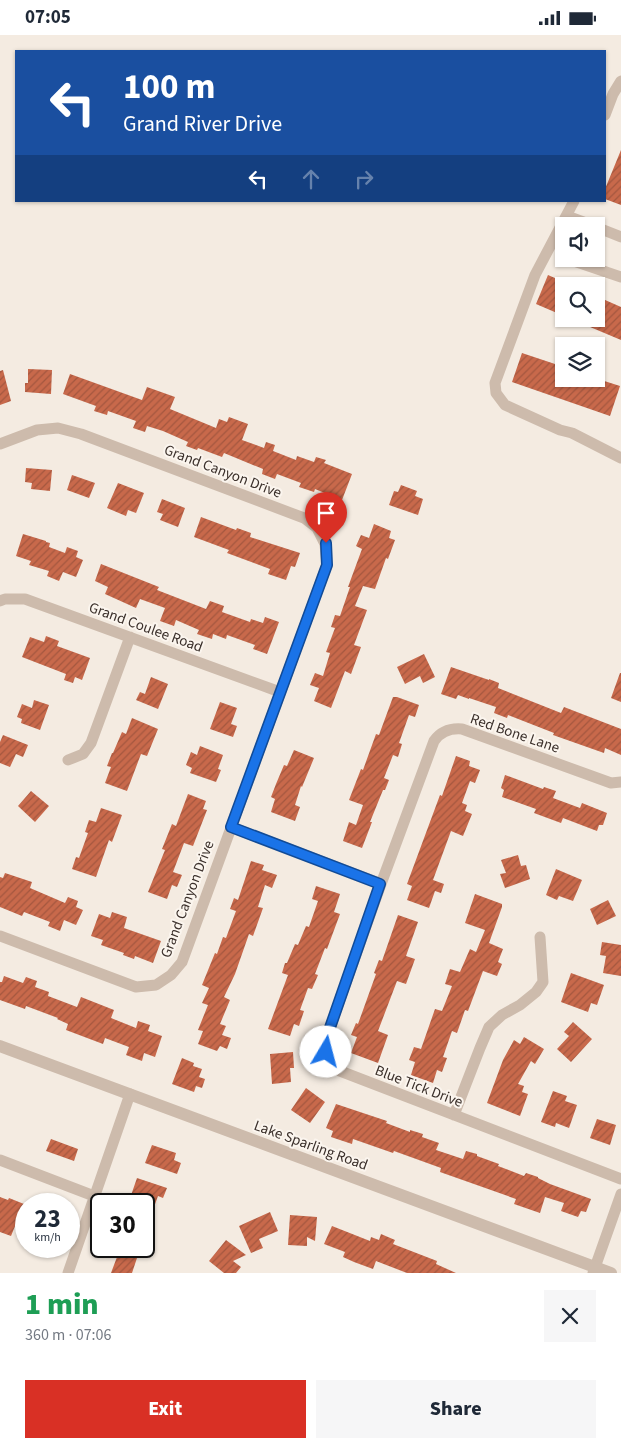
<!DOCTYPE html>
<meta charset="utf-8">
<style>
body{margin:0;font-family:"Source Sans 3",sans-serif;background:#f6f6f7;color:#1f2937;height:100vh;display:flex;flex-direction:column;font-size:19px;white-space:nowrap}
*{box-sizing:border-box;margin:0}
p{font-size:16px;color:#747a83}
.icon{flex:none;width:28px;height:28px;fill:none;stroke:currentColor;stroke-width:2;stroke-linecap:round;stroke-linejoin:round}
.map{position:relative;height:1238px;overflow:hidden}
.side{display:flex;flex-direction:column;background:#fff;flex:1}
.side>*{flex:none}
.hud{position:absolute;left:15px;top:15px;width:591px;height:152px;border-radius:0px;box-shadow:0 1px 4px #0004;background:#1a4fa0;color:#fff;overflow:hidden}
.buttons{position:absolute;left:555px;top:182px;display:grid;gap:10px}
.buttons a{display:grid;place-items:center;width:50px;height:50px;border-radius:0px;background:#fff;box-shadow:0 1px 4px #0004;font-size:25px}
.speed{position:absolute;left:15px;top:1158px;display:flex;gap:10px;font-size:25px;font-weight:700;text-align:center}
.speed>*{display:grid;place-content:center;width:65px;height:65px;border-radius:50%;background:#fff;box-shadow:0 1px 4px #0004;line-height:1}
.speed small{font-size:12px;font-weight:400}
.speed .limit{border:2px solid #111;border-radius:8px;background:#fff;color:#111}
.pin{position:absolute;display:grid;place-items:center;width:42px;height:42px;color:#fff;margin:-51px -21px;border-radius:50% 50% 50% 0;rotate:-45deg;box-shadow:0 0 5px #0007}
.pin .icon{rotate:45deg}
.me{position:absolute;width:55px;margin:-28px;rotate:8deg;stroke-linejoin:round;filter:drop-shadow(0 0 4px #0008)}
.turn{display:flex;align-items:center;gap:18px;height:105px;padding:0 25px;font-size:22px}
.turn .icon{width:65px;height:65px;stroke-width:2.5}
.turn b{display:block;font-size:35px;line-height:42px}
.lanes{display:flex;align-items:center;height:48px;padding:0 25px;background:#0003;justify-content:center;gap:25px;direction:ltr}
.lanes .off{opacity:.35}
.round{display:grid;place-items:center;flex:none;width:52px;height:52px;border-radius:0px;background:#f6f6f7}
.headline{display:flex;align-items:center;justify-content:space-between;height:85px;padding:0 25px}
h1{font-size:30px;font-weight:800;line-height:38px;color:#1e9e55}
.button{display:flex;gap:10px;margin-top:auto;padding:10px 25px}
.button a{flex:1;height:58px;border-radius:0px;background:#d93025;color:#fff;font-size:20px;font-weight:800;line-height:58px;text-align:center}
.button a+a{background:#f6f6f7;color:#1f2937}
.status{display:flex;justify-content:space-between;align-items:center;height:35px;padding:0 25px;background:#fff;direction:ltr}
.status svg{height:14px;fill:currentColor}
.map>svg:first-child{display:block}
.building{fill:url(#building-hatch)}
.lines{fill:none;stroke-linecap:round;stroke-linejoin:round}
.minor{stroke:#cdbbac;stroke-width:11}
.tertiary{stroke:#cdbbac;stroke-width:12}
.route-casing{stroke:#114b97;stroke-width:12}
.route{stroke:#1a73e8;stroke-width:9}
.labels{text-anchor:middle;stroke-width:4;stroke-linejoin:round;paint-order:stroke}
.street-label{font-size:15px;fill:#3b302b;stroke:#fbf5ee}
</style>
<div class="status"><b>07:05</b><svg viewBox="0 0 49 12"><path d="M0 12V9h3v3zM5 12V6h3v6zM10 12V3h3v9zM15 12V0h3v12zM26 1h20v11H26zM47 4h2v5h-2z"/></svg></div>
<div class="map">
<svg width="621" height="1238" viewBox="0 0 621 1238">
<defs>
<pattern id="building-hatch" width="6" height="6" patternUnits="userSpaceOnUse" patternTransform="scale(1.25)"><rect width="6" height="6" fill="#c8694b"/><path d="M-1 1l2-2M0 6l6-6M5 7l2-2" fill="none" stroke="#a4573f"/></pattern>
</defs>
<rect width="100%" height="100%" fill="#f4ebe1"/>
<path class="building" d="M621,115V170L605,164V154Z
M548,240L564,247V281L536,269Z
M596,261L621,272V305L571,284H596Z
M522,318L564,332V344H598L620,351L610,381L512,347Z
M28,334L52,335L51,359L25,357V348H28Z
M3,335L11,366L0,370V336Z
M70,339L142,365L147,352L175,362L170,374L216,393L219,384L227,387L229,382L248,389L242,405L264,413L266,407L275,410L273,416L296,425L297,421L314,427L316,422L326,425L324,428L352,439L342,465L315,454L314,457L299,452L301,448L277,439L275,444L262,439L263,434L224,418L222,422L198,413L197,415L186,411L188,407L163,396L147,391L145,397L133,393L136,386L108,376L107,380L94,376L96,371L63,359Z
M26,433L52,435L50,456L31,454L32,448L25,447Z
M72,440L95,448L89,463L67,455Z
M118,448L144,458L136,478L128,475L126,481L107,473Z
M401,450L417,456L415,461L423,464L418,480L389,470L394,456L398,457Z
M162,464L185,473L178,492L160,485L163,479L157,477Z
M201,482L236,495L237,493L251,498L250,502L300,518L295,532L291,531L286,545L268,539L270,534L227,518L229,515L194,502Z
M374,489L391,496L389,503L395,505L388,524L386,523L375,554L363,551L355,571L367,575L354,610L361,612L351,639L345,636L331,673L314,666L319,653L310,650L315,638L323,641L330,618L326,617L335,593L331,592L335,580L340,581L350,552H348L362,514L356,511L361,500L369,503Z
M23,499L46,506V507L50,508L49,512L65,518L67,512L78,516L76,522L83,525L76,542L63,537L59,546L47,541L49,536L29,530L31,526L16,521Z
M101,529L159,552L157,555L206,574L210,566L224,571L222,577L250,587L251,584L263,588L265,582L279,587L267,619L253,614L255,610L227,600L226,604L213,599L212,604L197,599L199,595L176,585L174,591L160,586L165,573L140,564L136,573L105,559L108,552L95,546Z
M46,601L59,606L57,611L90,623L82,645L75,642L73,648L64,645L66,639L22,622L30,602L44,607Z
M424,619L435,642L423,648L420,641L405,649L397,632Z
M451,632L489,645V644L499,648L498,653L561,678L564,672L621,694V720L605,713L604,718L553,700L554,698L508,680L507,683L494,678L496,672L469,663V664L458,660L456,664L441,659Z
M620,638H621V667L611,663Z
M151,642L168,649L158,674L136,665L140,657L145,659Z
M393,662H397L419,670L415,682L409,680L399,708L402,709L398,722L393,720L384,743L389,745L385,755H383L370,787H372L362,813L343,806L349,787L356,790L363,770L349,765L361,734L363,735L376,699L379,700Z
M34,665L49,670L40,695L21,688L22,684L17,682L22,669L32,673Z
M220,667L237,673L231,689L237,691L233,702L210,694Z
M132,683L158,694L147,721L141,719L127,756L105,748L111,732L107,731L112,718H113L122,697L126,699Z
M3,700L28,710L23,722L16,719L10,732L0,728V707Z
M200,711L223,720L218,734L221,735L216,747L190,738L192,733L186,730L191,717L197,720Z
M294,715L314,723L302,752L301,751L295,770L300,772L295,786L271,777L275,764L271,762L276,749L284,730L287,731Z
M456,721L470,726L469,731L480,735L475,748L470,746L462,768L467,770L465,776L472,779L463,801L451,796L433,845L444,849L441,858L435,856L429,873L407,865L412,851L407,849L440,760L442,761Z
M505,740L543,754L544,752L556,756L553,763L580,773L582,768L607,778L603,790H599L597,796L563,783L561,788L534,778L536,774L502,762L504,755L501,753Z
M31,756L49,771L35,787L18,771Z
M188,759L206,766L203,774L207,775L193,811L184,808L173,837L182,840L177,852L172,850L167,864L148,857L165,815L162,814L172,789L176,791Z
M101,773L122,780L112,807L109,805L96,842L72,834L76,822L79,823L88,798L85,797L89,785L96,787Z
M518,820L521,831L526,830L530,844L505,853L500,839L506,838L501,825Z
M251,826L264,830L262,835L277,840L272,853L265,850L258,872L263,873L253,901L249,899L235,939L224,962L230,965L220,989L226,991L222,1000L231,1003L227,1014L220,1011L217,1016L198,1009L203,996L198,995L208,970L202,968L209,953L202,950L215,918L217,919L223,902L226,903L236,876L230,874L234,863L238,865Z
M556,834L582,845L573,866L559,861L557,865L546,860Z
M5,838L32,847L30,853L65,868L68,862L78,866L76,872L83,875L76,890L64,885L60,896L48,891L50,887L24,877L22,881L0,872V842L3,843Z
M316,851L340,859L334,877L340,879L327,914L325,913L315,939L318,940L312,954L308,953L300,975L304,976L299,991L294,989L290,1001L268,994L288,940L282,938L285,928H287L295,909L298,910L306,891L309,892L318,866L312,864Z
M475,859L502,869V872L489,908L503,914L498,927L502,929L497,941L483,936L468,976L465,975L457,998L452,996L443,1022L447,1023L442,1037L437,1035L433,1048L411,1040L415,1027L409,1025L414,1012L421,1014L435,974L442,976L452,951L445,949L450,934L460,937L470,914L476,917L485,895L465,888Z
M608,865L616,881L597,890L590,874Z
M112,877L127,882L124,893L161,906L153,928L135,921L134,924L123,920L124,918L101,910L103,905L91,901L99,879L110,883Z
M398,880L418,887L406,921L415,924L406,949L397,946L378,996L388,1000L378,1028L351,1018L357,1002L351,1000L356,988L358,989L376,939L374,938L379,925L382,926Z
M602,907L621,910V941L603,938L606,921L600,920Z
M571,938L604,950L597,970L591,968L588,977L561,967Z
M4,941L23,948L26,942L37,946L35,952L49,957L48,961L77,972L81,962L114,975L111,983L136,993L138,986L150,990L148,996L162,1001L155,1022L144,1018L142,1026L126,1020L129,1012L105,1003L103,1009L66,995L68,989L57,984L58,983L26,971L25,974L0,965V947H2Z
M573,987L592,1004L571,1027L557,1014L569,1001L564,997Z
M524,1002L544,1014L535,1029L531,1026L518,1049L524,1051L522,1057L528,1059L520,1081L487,1068L503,1025L514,1005L520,1009Z
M293,1017L294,1033H290L291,1047L272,1049L270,1019Z
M182,1023L194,1028L193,1031L202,1034L199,1042L205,1044L202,1053L196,1051L194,1057L172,1049Z
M306,1053L325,1067L310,1088L291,1075Z
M553,1056L567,1061L565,1066L577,1070L569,1093L556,1088L555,1092L541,1087Z
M336,1069L387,1086L386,1088L410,1097V1095L423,1099L422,1102L439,1108L436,1115L463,1124L466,1116L477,1119V1121L499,1129L498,1131L524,1141L526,1138L538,1142V1143L550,1149L591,1164L586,1177L581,1176L578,1182L561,1176L564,1168L545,1162L540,1178L514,1169L516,1164L440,1137L441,1133L394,1116L393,1118L353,1104L352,1109L331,1102L333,1096L326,1093Z
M597,1084L616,1090L610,1110L590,1103Z
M51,1104L78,1114L74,1126L46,1116Z
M152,1110L176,1118L174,1125L181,1128L177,1139L145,1128Z
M137,1143L167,1153L163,1163L158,1161L145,1197H144V1169H128Z
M0,1162L8,1165L9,1163L24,1169L11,1201L0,1197Z
M270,1177L278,1196L259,1204L263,1213L251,1218L239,1191Z
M290,1180L317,1182L315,1206L307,1202V1211L288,1210Z
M332,1191L370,1206L371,1202L379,1205L381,1199L395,1205L393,1209L437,1226L436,1229L456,1238H407L376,1226L373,1234L354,1227L343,1222L345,1217L324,1209Z
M226,1205L246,1220L233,1226L241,1232L236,1238H224L209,1226Z
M117,1211H146L142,1222L138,1220L132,1238H111L120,1214L117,1212Z"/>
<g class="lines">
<path class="minor" d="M605,80L613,59L621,46
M574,166L535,240L495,348L496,358L505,370L560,395L572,398L621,423
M567,181L594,191
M596,192L621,202
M568,224L621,242
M0,409L37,395L58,393L81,399L304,483L317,493L325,509L327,530L182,927L171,940L156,950L136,952L0,901
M0,566L5,564H25L280,657
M68,725L83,719L91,708L130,602
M621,747L611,748L462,694C450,693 441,696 434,706L381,849L325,1007L328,1027L340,1036L621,1144
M231,792L381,849
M454,1080L480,1013L489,992L502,980L520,970L536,957L543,947L540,902
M0,1125L94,1161
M68,1238L130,1059
M593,1238L621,1159"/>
<path class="tertiary" d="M0,1011L611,1238"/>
</g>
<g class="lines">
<g class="route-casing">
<path id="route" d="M326,508L327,530L231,792L380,849L325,1007L326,1017"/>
</g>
<use href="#route" class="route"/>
</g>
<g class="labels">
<g class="street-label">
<text transform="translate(223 436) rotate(21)" y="5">Grand Canyon Drive</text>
<text transform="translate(146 592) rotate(20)" y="5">Grand Coulee Road</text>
<text transform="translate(515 698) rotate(19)" y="5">Red Bone Lane</text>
<text transform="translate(187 864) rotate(-69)" y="5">Grand Canyon Drive</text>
<text transform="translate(419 1051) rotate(21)" y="5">Blue Tick Drive</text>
<text transform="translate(311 1110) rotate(20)" y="5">Lake Sparling Road</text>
</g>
</g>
</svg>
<div class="buttons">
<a><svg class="icon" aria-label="sound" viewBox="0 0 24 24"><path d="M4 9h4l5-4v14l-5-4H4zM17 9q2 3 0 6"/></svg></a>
<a><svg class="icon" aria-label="search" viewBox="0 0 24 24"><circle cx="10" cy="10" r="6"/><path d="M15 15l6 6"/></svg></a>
<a><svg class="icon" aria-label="layers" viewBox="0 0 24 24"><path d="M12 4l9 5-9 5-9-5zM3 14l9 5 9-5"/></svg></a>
</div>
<div class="speed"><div>23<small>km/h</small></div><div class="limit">30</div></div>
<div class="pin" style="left:326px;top:508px;background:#d93025"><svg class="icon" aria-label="arrive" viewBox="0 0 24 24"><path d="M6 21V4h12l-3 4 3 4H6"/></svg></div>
<svg class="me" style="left:326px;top:1017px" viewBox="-20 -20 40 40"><circle r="19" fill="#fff"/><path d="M0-13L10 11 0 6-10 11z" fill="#1a73e8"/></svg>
<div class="hud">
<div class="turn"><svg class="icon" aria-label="left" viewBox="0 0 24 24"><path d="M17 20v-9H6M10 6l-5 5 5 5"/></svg><div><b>100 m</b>Grand River Drive</div></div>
<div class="lanes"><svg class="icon" aria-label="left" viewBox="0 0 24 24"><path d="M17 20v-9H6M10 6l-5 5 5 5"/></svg><svg class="icon off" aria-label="ahead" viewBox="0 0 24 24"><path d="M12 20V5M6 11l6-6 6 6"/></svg><svg class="icon off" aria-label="right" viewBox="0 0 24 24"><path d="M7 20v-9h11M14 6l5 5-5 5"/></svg></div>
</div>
</div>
<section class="side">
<div class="headline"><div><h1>1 min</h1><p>360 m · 07:06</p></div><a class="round"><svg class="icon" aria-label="close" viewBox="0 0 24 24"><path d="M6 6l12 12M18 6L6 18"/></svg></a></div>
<div class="button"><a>Exit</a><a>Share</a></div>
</section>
